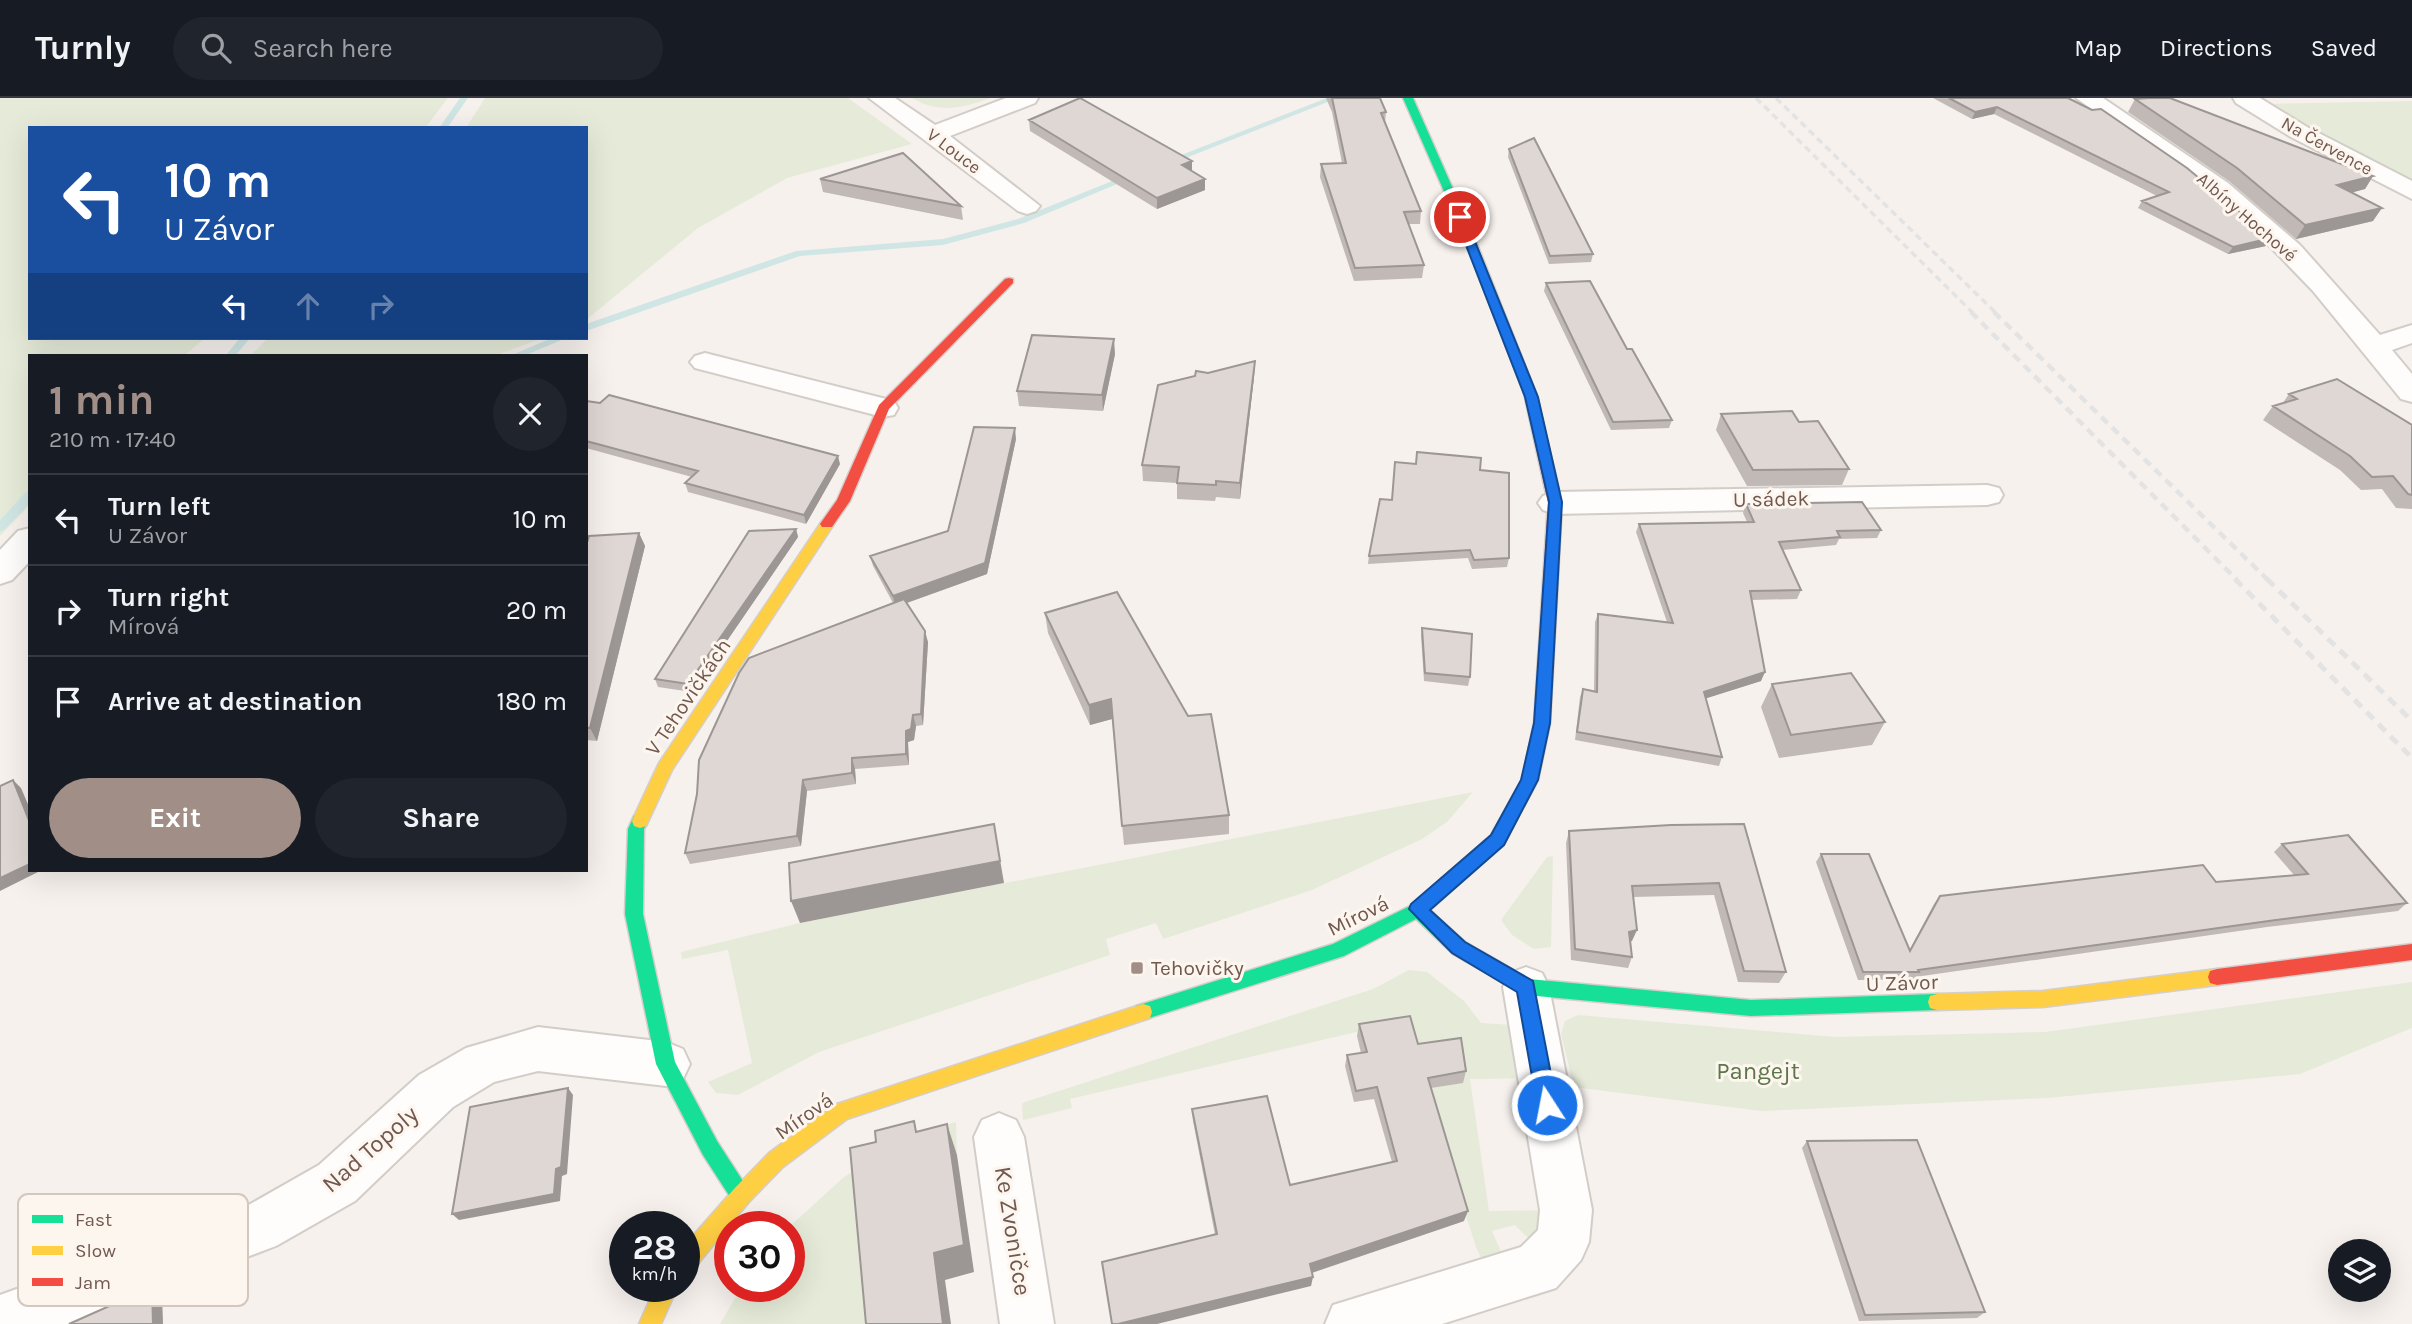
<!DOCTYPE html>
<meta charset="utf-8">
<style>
body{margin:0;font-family:Karla,sans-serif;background:#20242c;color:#f1f3f6;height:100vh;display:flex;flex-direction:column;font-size:26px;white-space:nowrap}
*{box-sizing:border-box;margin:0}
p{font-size:23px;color:#9ea1a6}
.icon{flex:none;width:38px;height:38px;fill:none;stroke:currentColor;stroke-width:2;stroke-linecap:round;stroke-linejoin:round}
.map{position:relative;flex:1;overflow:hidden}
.side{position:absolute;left:28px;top:256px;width:560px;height:518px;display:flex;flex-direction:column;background:#171b24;border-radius:0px;box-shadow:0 7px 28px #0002}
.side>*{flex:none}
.hud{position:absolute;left:28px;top:28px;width:560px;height:214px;border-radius:0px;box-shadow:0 7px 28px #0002;background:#1a4fa0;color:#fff;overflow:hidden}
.controls{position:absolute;left:2328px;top:1141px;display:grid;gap:14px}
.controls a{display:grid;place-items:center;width:63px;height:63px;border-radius:50%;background:#171b24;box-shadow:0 7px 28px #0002;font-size:35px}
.speed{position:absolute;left:609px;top:1113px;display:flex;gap:14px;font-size:35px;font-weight:700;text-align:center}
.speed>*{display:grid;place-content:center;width:91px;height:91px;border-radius:50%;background:#171b24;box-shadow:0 7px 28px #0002;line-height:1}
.speed small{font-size:18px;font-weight:400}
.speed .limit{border:10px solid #d22;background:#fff;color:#111}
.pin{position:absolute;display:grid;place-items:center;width:60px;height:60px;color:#fff;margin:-30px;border:4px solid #fff;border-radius:50%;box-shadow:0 2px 7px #0007}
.me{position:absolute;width:77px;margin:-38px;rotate:349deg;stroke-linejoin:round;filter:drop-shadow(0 0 5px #0008)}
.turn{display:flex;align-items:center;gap:24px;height:147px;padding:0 21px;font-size:32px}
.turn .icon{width:91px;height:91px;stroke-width:2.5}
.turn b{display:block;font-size:49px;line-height:60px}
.lanes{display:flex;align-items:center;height:66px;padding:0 21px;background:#0003;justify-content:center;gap:35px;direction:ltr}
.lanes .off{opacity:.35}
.round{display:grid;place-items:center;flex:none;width:74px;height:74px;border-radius:37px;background:#20242c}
.overview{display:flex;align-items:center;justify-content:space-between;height:119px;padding:0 21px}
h1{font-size:42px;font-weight:700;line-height:52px;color:#a08e87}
.button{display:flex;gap:14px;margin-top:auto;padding:14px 21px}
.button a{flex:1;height:80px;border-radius:42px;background:#a08e87;color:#fff;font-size:28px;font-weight:700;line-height:80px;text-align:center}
.button a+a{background:#20242c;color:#f1f3f6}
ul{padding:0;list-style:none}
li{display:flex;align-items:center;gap:21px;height:91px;padding:0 21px;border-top:2px solid #363941}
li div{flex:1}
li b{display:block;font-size:26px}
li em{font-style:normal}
header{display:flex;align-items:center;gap:42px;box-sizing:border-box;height:98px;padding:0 35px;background:#171b24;border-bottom:2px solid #363941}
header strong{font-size:33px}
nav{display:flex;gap:38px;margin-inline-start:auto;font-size:24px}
.search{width:490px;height:63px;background:#20242c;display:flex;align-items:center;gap:18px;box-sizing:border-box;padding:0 24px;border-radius:38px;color:#9ea1a6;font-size:26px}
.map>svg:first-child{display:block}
.green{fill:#e6ebd9}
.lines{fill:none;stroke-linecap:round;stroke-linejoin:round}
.stream{fill:#d0e6e5;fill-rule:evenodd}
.street-casing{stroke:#d3cdc8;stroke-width:4}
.fast-casing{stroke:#d5ceca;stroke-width:3}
.slow-casing{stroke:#d5ceca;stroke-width:3}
.jam-casing{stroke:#d5ceca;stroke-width:3}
.street{fill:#fefdfc;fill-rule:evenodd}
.fast{fill:#16e098;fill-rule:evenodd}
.slow{fill:#ffcf43;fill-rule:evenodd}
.jam{fill:#f24e42;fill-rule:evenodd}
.rail-far2{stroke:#e4e3e4;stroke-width:3.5;stroke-dasharray:7 4.5;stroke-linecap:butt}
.rail-far1{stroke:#e4e3e4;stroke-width:4.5;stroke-dasharray:9 6;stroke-linecap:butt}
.rail{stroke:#e4e3e4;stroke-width:5;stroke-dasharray:10 7;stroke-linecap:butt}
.wall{fill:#c0b9b5}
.shaded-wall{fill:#9c9694}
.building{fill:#dfd7d3;stroke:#9c9694;stroke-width:2}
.route{fill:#1a73e8;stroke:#114b97;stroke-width:2}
.poi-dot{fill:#a08e87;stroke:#fdf6ef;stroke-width:2.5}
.labels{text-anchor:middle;stroke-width:6;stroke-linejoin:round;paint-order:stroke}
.far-street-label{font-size:18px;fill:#715850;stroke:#fdf6ef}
.street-label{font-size:21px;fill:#715850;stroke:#fdf6ef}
.poi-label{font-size:21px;fill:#715850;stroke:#fdf6ef;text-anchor:start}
.near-park-label{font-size:24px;fill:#5c7649;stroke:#fdf6ef}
.near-street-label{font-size:24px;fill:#715850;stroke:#fdf6ef}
.key{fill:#fdf6ef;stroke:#d3c7bf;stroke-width:2}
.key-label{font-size:19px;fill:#715850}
</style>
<header>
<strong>Turnly</strong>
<div class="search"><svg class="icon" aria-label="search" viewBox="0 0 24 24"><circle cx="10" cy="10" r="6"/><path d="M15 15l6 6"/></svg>Search here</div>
<nav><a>Map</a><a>Directions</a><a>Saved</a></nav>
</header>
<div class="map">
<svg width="2412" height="1226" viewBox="0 0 2412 1226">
<rect width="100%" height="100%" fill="#f6f1ed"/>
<path class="green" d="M0,0H448L425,30H30V240H205L185,257H30V407L0,438Z
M485,0H848L912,46L787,80L698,130L586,222V30H466Z
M912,0H990C964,10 938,16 912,0Z
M2412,3V88L2266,6Z
M268,240H543L496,257H251Z
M1473,694L1447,724L1422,741L1312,792L1163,841L1156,825L1106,841L1110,857L819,954L738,997L716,995L708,984L752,965L728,852L682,861L681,854L800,825Z
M1553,758L1551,849L1534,851L1512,837L1501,822L1547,759Z
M1409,872L1427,874L1464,903L1481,925L1532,928L1542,980L1470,981L1489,1113L1566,1112L1548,1160L1515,1127L1492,1133L1512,1179L1492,1185L1476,1149L1403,923L1070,1001L1072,1010L1023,1022L1022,1005L1373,891Z
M2412,884V930L2300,976L2047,1000L1761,1013L1574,989L1561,936L1565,923L1578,917L1835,939L2045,934Z
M956,1024L957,1057L927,1064L880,1226H720L742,1188H789V1129L844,1079L900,1041Z"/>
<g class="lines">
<path class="stream" d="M460,0H468L447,30H439Z
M1327,0H1338L1168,67L1161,65Z
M1127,77L1134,79L1024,125L943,147L800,158L586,233V226L796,153L943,141L1018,121Z
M240,240H250L236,257H226Z
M552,240H566L526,257H512Z
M30,393V405L4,432L0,433V422L26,394Z"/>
<g class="street-casing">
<path id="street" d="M869,0H895L935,27L1006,0H1038L1035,5L950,38L1040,108L1036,113L1027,116L1018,113Z
M2076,0H2103L2228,85L2300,147L2380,237L2412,227V245L2392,252L2412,276V304L2401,301L2313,193L2259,137L2184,76Z
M2233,0H2260L2307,29L2412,83V101L2291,39L2236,5Z
M705,255L894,303L898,310L894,317L883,319L695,270L690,264L695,258Z
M1987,387L1999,390L2003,397L1999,404L1987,407L1555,416L1543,412L1538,405L1543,398L1555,394Z
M30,430V463L12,482L0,486V452L18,433Z
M1526,869L1542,875L1549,889L1592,1112L1589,1144L1581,1162L1556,1190L1442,1226H1325L1333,1207L1521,1149L1538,1132L1540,1112L1503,889L1510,875Z
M538,929L666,944L683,951L690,966L683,981L666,988L538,973L494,984L453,1009L355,1103L276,1148L68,1226H0V1197L245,1109L319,1067L419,977L466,950Z
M999,1015L1016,1022L1024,1039L1054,1226H1000L974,1039L982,1022Z"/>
</g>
<g class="fast-casing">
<path id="fast" d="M1403,0H1413L1475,141L1536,295L1534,298L1530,299L1524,295L1465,141Z
M1533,662L1539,664L1541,668L1538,682L1503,747L1430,812L1465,844L1529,881L1751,902L1937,896L1944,898L1946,904L1944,910L1937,912L1751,918L1526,897L1453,856L1416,821L1344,858L1143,922L1136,920L1134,914L1136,908L1333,846L1412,807L1491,737L1522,682L1527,664Z
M640,716L646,718L648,723L644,731L643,816L675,964L717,1043L748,1091L751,1098L748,1105L741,1108L734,1105L703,1057L656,966L625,816L628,731L634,718Z"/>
</g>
<g class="slow-casing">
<path id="slow" d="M827,422L834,426L672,672L646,728L640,730L634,728L632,723L659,665L822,423Z
M2217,871L2224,873L2226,879L2224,885L2217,887L2043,909L1937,912L1930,910L1928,904L1930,898L1937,896L2043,893Z
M1143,906L1150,908L1152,914L1150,920L847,1021L783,1069L748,1105L692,1173L684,1176V1148L734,1091L769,1055L834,1007Z
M656,1188H678L661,1226H639Z"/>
</g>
<g class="jam-casing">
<path id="jam" d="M1009,180L1013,181V185L889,311L850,403L832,429H822L820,426L837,402L879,307L1005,181Z
M1530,291L1536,295L1562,405L1550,625L1541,668L1539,672H1527L1525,668L1534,625L1548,405L1524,295Z
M2412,846V862L2217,887L2210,885L2208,879L2210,873L2217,871Z"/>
</g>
<use href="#street" class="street"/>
<use href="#fast" class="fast"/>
<use href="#slow" class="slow"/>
<use href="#jam" class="jam"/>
<path class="rail-far2" d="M1756,0L1973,215
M1776,0L1996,215"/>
<path class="rail-far1" d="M1971,214L2237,482
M1994,214L2268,482"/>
<path class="rail" d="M2235,481L2412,660
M2267,481L2412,623"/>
</g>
<path class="wall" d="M1326,0H1380L1386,14L1385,25L1421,113L1420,126H1408L1424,167L1422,180L1354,183L1320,79L1321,66L1342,65L1332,14Z
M1933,0H2068L2271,140L2266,148L2228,156L2138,110L2142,103L2157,98L1994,16L1972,21Z
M2135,1L2373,78L2365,91L2351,94L2373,123L2296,141L2229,83L2128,14Z
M1029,22L1192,63V73L1205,92L1157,111L1030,33Z
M1509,51L1593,156L1591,164L1549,166L1508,59Z
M820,81L961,108L963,122L823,94Z
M1546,185L1627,251L1672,322L1669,330L1611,332L1544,193Z
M1115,256L1103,313L1019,308L1017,293Z
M1255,263L1254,279L1240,401L1216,399L1215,403L1177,401V385L1143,383L1142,367L1208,275Z
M2289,296L2412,327V411L2396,410L2382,391L2361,392L2340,372L2263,322L2273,308L2282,306Z
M586,303L840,366L806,426L688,394L685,385L692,379L586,350Z
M1721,316L1799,324L1849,371L1842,387L1747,388L1716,332Z
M1016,341L987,476L907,505L928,544L923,627L916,628L914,642L908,644L909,667L855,671L856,686L807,693L801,748L690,766L685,755L893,505L873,468L870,458L948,433Z
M1417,354L1480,372L1509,460L1507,469L1472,471L1468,460L1368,466L1369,458L1391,402L1416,366Z
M1746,406L1881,432L1877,440L1839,441L1836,447L1782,452L1801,492L1797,501L1751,502L1761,583L1706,600L1722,659L1719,668L1575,642L1580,599L1583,591L1594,593L1595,524L1598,516L1667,524L1636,434L1639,426L1747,424L1743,415Z
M796,431L798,439L692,594L658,589L655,581Z
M639,435L645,448L597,643L586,642V448Z
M1045,515L1229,717V736L1124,747L1112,621L1090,627L1048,535Z
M1422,530L1470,579L1468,588L1424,583L1421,538Z
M1772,586L1885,624L1872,647L1779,660L1761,609Z
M1744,726L1786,874L1779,885L1738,884L1714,797L1633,799L1632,843H1631L1632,859L1628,870L1571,862L1566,745L1569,733Z
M2282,746L2407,805L2398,813L2267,829L1915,879L1914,881L1858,882L1816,764L1821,756L1910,851L1934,806L1940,798L2216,784L2294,777L2274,754Z
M1359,926L1418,946L1466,973L1463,985L1431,990L1464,1123L1312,1175L1311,1188L1215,1137L1193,1023L1192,1011L1290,1087L1392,1064L1374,1001L1354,1004L1345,968L1347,957L1361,955L1357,938Z
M1807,1043L1985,1214L1977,1220L1859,1223L1802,1050Z"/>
<path class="shaded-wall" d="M1997,9L1994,16L1972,21L1975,14Z
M1192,63V74L1182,67Z
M2373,78L2365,91L2329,101L2337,87Z
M1205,81V92L1157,111V100Z
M2382,110L2373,123L2296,141L2305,127Z
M2271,140L2266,148L2228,156L2233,149Z
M1114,241L1115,256L1103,313L1102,297Z
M1255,263L1254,279L1240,401V385Z
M1015,330L1016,341L987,476L895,509L893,498L985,465Z
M838,358L840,366L806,426L804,417Z
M796,431L798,439L692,594L688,586Z
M639,435L645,448L597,643L590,630Z
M925,533L928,544L923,627L921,616Z
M1765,574L1761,583L1701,602L1704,594Z
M1111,601L1112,621L1090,627L1089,607Z
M913,617L916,628L914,642L908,644L909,667L906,656V633Z
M852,660L855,671L856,686L852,675Z
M13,682L21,690L30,711V725Z
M803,682L807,693L801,748L797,738Z
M994,726L1004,785L800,825L791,803Z
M30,766V772H42L0,793V780Z
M1637,832L1632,843L1625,845L1629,834Z
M568,990L573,997L567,1076L562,1078L560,1103L459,1122L452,1116L556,1071Z
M947,1026L957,1057L974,1174L945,1182L951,1226H943L934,1155Z
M1468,1113L1464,1123L1308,1176L1310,1166Z
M1313,1179L1311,1188L1157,1226H1118Z
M152,1189L162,1195L163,1226H153Z"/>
<path class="building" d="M1080,0L1192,63L1182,67L1205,81L1157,100L1029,22Z
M1332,0H1380L1386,14L1381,15L1421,113L1404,114L1424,167L1355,170L1321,66L1346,65Z
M1949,0H2068L2092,12L2101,11L2187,70L2271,140L2233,149L2142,103L2169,94L1997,9L1975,14Z
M2148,0H2170L2373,78L2337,87L2382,110L2305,127L2237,70L2135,1Z
M1534,40L1593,156L1550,158L1509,51Z
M903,55L961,108L820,81Z
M1590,183L1627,251H1632L1672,322L1613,324L1546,185Z
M1032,237L1114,241L1102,297L1017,293Z
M1255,263L1240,385L1216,383V387L1177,385L1179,369L1142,367L1158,287L1195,278L1196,273L1208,275Z
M2337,281L2412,327V397L2408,396L2393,378L2372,379L2350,358L2273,308L2297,301L2289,296Z
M609,297L838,358L804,417L685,385L698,373L586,343V303L600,305Z
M1792,313L1799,324L1818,323L1849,371L1753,372L1721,316Z
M974,329L1015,330L985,465L893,498L870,458L948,433Z
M1417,354L1481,360L1480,372L1509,375V460L1474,462L1470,452L1369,458L1380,401L1392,402L1395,364L1416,366Z
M1862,404L1881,432L1837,433L1840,439L1779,444L1801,492L1750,493L1765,574L1704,594L1722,659L1577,634L1583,591L1597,594L1598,516L1673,525L1639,426L1754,424L1746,406Z
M796,431L688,586L655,581L749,433Z
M639,435L590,630H586V448L589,438Z
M1117,494L1188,618L1211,616L1229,717L1122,728L1111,601L1089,607L1045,515Z
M904,501L925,533L921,616L913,617L911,631L906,633V656L852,660V675L803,682L797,738L685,755L697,696L699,662L739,575L749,560Z
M1422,530L1472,536L1470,579L1425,575Z
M1851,575L1885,624L1791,637L1772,586Z
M13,682L30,725V766L0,780V688Z
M994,726L1000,763L791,803L789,765Z
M1744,726L1786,874L1744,873L1719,785L1632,788L1637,832L1629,834L1632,859L1575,851L1569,733L1671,727Z
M2348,737L2407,805L2276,822L1918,872L1919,874H1863L1821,756H1869L1910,853L1940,798L2203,767L2216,784L2308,776L2282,746Z
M1410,918L1418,946L1461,940L1466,973L1428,980L1468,1113L1310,1166L1313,1179L1118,1226H1112L1102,1164L1217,1136L1192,1011L1267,998L1290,1087L1397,1063L1377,989L1356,993L1347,957L1367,954L1359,926Z
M568,990L561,1069L556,1071L554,1096L452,1116L470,1009Z
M914,1023L916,1034L947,1026L964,1147L934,1155L943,1226H866L850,1050L876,1044L875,1033Z
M1917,1042L1985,1214L1865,1217L1807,1043Z
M152,1189L153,1226H69Z"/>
<path class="route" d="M1460,115L1465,119L1538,299L1562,404L1550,625L1538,682L1504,747L1430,812L1465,844L1533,883L1557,1007L1554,1013L1547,1016L1540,1013L1537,1007L1517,894L1452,855L1409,811L1411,806L1491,737L1521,682L1534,625L1549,404L1525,299L1455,119Z"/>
<rect class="poi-dot" x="1130" y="863" width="14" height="14" rx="3.5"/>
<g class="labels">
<g class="far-street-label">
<text transform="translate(2327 48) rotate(29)" y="6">Na Července</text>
<text transform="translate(954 53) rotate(37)" y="6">V Louce</text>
<text transform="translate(2247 119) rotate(41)" y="6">Albíny Hochové</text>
</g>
<g class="street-label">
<text transform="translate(1771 401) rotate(-1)" y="7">U sádek</text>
<text transform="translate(688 599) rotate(-56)" y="7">V Tehovičkách</text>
<text transform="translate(1358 818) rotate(-26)" y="7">Mírová</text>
<text transform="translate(1902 885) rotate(-2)" y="7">U Závor</text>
<text transform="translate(804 1018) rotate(-35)" y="7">Mírová</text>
</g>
<g class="poi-label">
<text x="1151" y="877">Tehovičky</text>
</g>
<g class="near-park-label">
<text x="1758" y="981">Pangejt</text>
</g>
<g class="near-street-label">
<text transform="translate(370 1051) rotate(-41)" y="8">Nad Topoly</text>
<text transform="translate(1013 1133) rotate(81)" y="8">Ke Zvoničce</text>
</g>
</g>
<rect x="18" y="1096" width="230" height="112" rx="10" class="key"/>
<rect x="32" y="1117" width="31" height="8" fill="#16e098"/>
<rect x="32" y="1148" width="31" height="9" fill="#ffcf43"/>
<rect x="32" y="1180" width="31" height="8" fill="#f24e42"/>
<g class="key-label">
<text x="75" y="1128">Fast</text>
<text x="75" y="1159">Slow</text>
<text x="75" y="1191">Jam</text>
</g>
</svg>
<div class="controls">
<a><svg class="icon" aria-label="layers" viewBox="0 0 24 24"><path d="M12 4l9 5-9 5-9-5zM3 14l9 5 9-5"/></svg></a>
</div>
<div class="speed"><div>28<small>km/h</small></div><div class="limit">30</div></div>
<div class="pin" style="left:1460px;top:119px;background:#d93025"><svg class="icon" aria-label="arrive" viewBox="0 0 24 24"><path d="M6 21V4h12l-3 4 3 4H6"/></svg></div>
<svg class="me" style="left:1547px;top:1007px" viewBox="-20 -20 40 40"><circle r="17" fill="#1a73e8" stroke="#fff" stroke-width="3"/><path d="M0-11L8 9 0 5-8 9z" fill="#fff"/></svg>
<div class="hud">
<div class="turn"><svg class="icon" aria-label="left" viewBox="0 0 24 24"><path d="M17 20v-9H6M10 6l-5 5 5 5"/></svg><div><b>10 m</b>U Závor</div></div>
<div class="lanes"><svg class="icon" aria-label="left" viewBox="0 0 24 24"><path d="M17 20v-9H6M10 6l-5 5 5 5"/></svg><svg class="icon off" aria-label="ahead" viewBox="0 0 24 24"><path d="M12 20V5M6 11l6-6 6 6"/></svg><svg class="icon off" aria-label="right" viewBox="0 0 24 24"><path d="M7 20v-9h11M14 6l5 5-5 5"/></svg></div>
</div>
<section class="side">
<div class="overview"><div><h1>1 min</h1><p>210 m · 17:40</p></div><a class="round"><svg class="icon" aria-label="close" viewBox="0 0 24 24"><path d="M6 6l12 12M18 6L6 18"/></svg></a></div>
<ul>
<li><svg class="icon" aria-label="left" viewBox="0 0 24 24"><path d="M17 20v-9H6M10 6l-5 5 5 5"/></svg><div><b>Turn left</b><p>U Závor</p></div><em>10 m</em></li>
<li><svg class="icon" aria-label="right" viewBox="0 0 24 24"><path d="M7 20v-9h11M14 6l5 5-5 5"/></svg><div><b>Turn right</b><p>Mírová</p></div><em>20 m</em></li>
<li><svg class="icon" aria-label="arrive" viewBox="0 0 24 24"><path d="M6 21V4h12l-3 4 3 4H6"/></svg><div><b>Arrive at destination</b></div><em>180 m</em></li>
</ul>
<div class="button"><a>Exit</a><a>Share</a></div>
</section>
</div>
